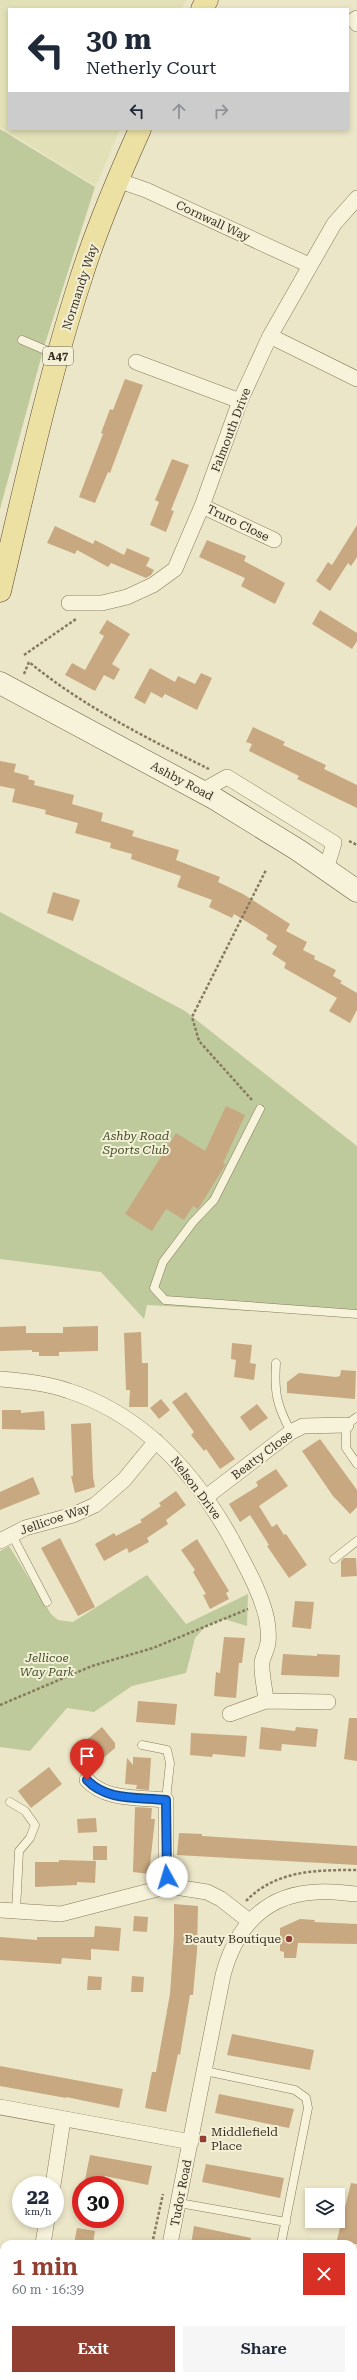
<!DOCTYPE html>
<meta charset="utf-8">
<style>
body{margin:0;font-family:"Roboto Serif",serif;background:#f6f6f7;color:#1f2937;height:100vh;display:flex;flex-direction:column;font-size:15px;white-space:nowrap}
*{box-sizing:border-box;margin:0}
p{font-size:13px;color:#747a83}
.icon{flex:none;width:22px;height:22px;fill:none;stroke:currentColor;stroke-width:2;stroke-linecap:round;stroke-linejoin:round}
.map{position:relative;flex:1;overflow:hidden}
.drawer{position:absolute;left:0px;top:2240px;width:357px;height:140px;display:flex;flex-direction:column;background:#fff;border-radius:12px 12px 0 0;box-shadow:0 2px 6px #0003}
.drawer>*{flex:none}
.top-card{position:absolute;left:8px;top:8px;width:341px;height:122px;border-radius:0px;box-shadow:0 2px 6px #0003;background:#fff;color:#1f2937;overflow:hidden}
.controls{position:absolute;left:305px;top:2188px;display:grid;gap:8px}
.controls a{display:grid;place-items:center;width:40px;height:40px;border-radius:0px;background:#fff;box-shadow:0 2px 6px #0003;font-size:20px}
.speed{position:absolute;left:12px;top:2176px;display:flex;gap:8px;font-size:20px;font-weight:700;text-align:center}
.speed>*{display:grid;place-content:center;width:52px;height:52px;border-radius:50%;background:#fff;box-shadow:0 2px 6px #0003;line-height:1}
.speed small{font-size:10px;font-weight:400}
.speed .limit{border:6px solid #d22;background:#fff;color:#111}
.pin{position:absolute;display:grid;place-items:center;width:34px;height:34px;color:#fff;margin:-41px -17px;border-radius:50% 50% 50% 0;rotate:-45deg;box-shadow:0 0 4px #0007}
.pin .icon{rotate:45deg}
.me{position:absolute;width:44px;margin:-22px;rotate:354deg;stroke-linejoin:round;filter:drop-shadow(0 0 3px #0008)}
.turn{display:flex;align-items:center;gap:14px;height:84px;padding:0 12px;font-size:18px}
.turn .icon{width:52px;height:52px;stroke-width:2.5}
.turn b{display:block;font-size:28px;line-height:34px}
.lanes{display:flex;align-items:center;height:38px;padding:0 12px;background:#0003;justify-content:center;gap:20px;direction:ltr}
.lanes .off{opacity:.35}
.round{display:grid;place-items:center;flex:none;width:42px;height:42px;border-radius:0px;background:#f6f6f7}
.head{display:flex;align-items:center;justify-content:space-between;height:68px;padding:0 12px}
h1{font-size:24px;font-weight:600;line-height:30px;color:#923f32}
.button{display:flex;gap:8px;margin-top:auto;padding:8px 12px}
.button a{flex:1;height:46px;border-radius:0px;background:#923f32;color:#fff;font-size:16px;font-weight:600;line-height:46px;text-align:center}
.button a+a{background:#f6f6f7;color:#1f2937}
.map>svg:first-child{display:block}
.farmland{fill:#e1e0b6}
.green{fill:#beca9c}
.building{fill:#c7a880}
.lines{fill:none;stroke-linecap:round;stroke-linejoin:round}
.service-casing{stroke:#877a5e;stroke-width:9}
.minor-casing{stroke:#877a5e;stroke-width:16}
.secondary-casing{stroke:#695b41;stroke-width:23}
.primary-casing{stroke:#554732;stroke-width:23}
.path{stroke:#877a5e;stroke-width:2.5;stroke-dasharray:3 2;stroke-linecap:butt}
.service{stroke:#f7f3db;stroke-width:8}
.minor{stroke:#f7f3db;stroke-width:15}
.secondary{stroke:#f7f3db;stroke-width:22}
.primary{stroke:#ece0a3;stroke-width:22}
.route-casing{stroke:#114b97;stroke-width:10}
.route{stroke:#1a73e8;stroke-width:7}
.poi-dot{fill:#923f32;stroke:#f4f0d7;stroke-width:1.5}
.labels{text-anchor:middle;stroke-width:4;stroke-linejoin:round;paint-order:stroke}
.shield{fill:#f4f0d7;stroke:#706958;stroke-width:1}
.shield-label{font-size:11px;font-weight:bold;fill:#382f21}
.street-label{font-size:12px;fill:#382f21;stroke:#f4f0d7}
.park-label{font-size:12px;font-style:italic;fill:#425329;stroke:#f4f0d7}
.poi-label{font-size:12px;fill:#382f21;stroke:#f4f0d7;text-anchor:end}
</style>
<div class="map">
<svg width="357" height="2380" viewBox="0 0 357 2380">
<rect width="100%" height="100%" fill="#ece6c8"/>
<path class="farmland" d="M0,0H187L181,9H9V129H120L96,186L0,127Z"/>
<path class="green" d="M0,129L95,187L44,347L0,509Z
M0,912L185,1011L357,1146V1317L147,1305L144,1319L101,1272L0,1259Z
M9,1546L51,1614L58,1620L73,1622L147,1575L186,1624L248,1594L247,1626L224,1619L206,1626L195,1638L186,1673L132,1686L94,1712L67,1708L30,1751L0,1747V1551Z"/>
<path class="building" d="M125,379L143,385L110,473L108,472L95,503L79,497L103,434L101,433L110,409L113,410Z
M172,459L189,465L171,510L174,511L166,532L150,525L159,502L155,500Z
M357,525V557L351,566L348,563L330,591L316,581L328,562L332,565Z
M55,526L93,544L95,540L124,555L127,548L150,558L146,566L154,570L151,575L146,578L111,563L108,567L77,550L75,554L47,543Z
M207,540L246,556L244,561L285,583L275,604L241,586L245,578L199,557Z
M320,610L357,633V641L352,649L312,624Z
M107,620L130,634L112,664L120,669L114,680L104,675L95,691L65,675L72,663L85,670L104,636L99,633Z
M150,668L175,682L178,676L195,684L201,673L212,678L197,710L165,694L162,698L151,692L145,704L134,698Z
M253,727L285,742L283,745L326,765L324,769L357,785V808L297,779L299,776L249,751L252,744L246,742Z
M0,761L16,764L14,772L29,776L28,779L35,781L34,785L74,795L72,804L103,813L101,821L134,831L132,836L179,850L176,860L220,877L218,882L243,894L290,924L286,931L307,942L303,950L315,956L314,959L336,970L333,976L342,981L340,983L357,993V1010L350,1023L329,1011L337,998L284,968L286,963L272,954L277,946L266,939L268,935L234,914L232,918L209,907L212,900L177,887L181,876L131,859L132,854L110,848L111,843L75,833L78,823L45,814L46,810L12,802L15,789L0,786Z
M53,892L80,900L73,921L47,913Z
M226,1106L245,1115L223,1163L226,1164L198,1209L193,1206L184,1220L166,1209L152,1231L125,1214L176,1133L205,1151Z
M26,1326V1333H63V1327L98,1326V1351L59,1352V1356H39V1352H32V1350L0,1351V1327Z
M141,1332L142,1363H148V1407H129L130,1390H126L124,1333Z
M232,1343L252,1345L250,1363L256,1364L254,1380L234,1377L236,1360L231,1359Z
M341,1370L356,1371L355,1399L287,1393V1382L299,1373L336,1377L340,1376Z
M186,1392L235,1459L220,1469L206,1449L204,1451L191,1435L194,1432L172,1402Z
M161,1399L170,1410L159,1419L150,1408Z
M257,1404L268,1418L250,1431L240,1417Z
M2,1410H21V1413L44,1411L45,1430L2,1429Z
M91,1423L93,1477L95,1487L75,1493L71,1476H73L71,1424Z
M320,1439L357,1490V1507L350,1514L333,1496L302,1451Z
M276,1469L288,1486L259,1506L272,1527L277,1524L284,1535L286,1534L307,1565L289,1578L267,1546L269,1545L250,1515L240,1522L229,1504L258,1486L256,1482Z
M33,1477L40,1494L0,1510V1492Z
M176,1491L186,1505L166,1520L168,1524L147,1538L149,1542L129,1553L127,1548L104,1561L95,1544L114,1533L116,1536L142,1522L140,1520L161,1506L159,1503Z
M60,1538L95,1607L78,1616L41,1548Z
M197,1539L229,1591L226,1593L229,1599L210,1609L203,1595L206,1594L193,1572L195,1570L181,1550Z
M344,1558H356L357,1576L341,1577V1561Z
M295,1601L314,1602L311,1629L292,1627Z
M224,1637L245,1638L242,1663H239L236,1698L214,1696L216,1672L220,1673Z
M283,1654L317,1656V1654L340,1655L339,1677L281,1675Z
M138,1701L177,1704L175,1725L136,1722Z
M349,1718H357V1761L344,1759Z
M102,1727L115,1743V1748L100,1761L84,1742Z
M261,1727L295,1731L296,1727L318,1729L316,1747L282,1744L281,1751L259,1749Z
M191,1733L247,1736L245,1757L213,1754L212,1757L190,1755Z
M133,1757L151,1758L149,1790L136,1789L137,1785L125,1784L127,1758L133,1765Z
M49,1767L62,1784L31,1808L18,1791Z
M135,1807L152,1808L151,1819H155L149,1874L133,1872Z
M96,1818L97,1832L78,1833L77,1819Z
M179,1833L202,1834V1836L357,1846V1865L177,1855Z
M93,1846H107V1860H93Z
M59,1860L96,1861L95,1883L77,1882V1885L35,1887V1862H59Z
M174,1904L198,1906L197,1951L193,1995H190L180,2055L178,2054L166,2112L145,2108L152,2072H156L170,1994L174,1936Z
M134,1916L148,1917L147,1932L133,1931Z
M300,1919L315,1920L314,1922L357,1924V1944L298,1943L296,1958H284V1952L280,1951V1928Z
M95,1926L121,1928L119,1951L91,1949V1960L62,1958L61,1964L0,1960V1937L37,1940V1937H94Z
M88,1976L102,1977L101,1990H87Z
M132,1976L144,1977L143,1992H131Z
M232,2034L314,2050L310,2070L227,2055Z
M0,2066L123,2089L119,2108L66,2097V2098L0,2086Z
M219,2094L294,2109L289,2128L215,2113Z
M90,2155L152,2166L148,2185L105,2176L103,2185H84Z
M206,2164L284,2178L280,2198L202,2182Z
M351,2183L357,2184V2244H336Z
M194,2226L251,2238L250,2244H191Z
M77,2228L95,2231L93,2244H74Z"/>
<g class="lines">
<g class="service-casing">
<path id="service" d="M22,340L57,355
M260,1109L214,1200L193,1222L163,1262L154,1288L165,1300L357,1314
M276,1363C274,1393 277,1406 291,1432
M357,1417L346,1425V1448L357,1464
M12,1535L47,1602
M334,1559L357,1541
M142,1745L167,1750L170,1763L166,1800
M10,1802L25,1811L35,1825L30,1838L19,1851L16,1911
M205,2071L295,2090L306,2098L308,2108L281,2244
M179,2203L286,2222"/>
</g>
<g class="minor-casing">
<path id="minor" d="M357,18L354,20L357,24
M117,180L146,190L309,265
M270,336L357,379
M136,362L240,401
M202,506L274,540
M69,603H102L127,597L153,585L175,569L202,506L240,401L270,336L334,224L357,198
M202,791L227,777L334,843L326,869
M0,1379C23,1381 47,1383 69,1391C143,1415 195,1473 232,1540C245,1565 261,1592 267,1620C268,1629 270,1639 267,1647C266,1652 263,1656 262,1662C261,1674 265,1688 266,1701
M206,1497L291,1432L303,1426L346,1425
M0,1541L25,1528L73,1515L95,1505L124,1480L156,1441
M230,1714L266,1701L328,1702
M87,1780C106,1801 138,1797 166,1800V1868L169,1886
M0,1910L61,1914L169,1886L207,1892L221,1899L249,1921
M0,2107L191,2142
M53,2185L63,2120
M43,2244L47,2219
M170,2244L223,1975C236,1927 265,1894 317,1892C330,1891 344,1893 357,1894
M0,2376L9,2380
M141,2380L142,2376"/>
</g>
<g class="secondary-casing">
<path id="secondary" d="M0,683L212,797L298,850L357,891"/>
</g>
<g class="primary-casing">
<path id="primary" d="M202,9L207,0
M0,591C25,486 48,380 81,278C97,227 118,178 140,129"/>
</g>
<path class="path" d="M24,655L76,619
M24,674L29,662C81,705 148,739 209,769
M349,841L357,845
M252,1100L199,1041L192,1017L266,870
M0,1705L92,1666L153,1648L248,1609
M246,1901C276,1870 316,1870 357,1870
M152,2244L163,2194"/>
<use href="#service" class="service"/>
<use href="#minor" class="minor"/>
<use href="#secondary" class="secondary"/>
<use href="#primary" class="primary"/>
</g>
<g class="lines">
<g class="route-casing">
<path id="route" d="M87,1780C106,1801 138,1797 166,1800L167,1877"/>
</g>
<use href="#route" class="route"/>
</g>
<g class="poi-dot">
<circle cx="289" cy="1939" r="4"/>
<rect x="199" y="2135" width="8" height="8" rx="2"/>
</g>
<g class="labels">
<rect class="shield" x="43" y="347" width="30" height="18" rx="3"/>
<g class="shield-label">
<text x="58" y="360">A47</text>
</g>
<g class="street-label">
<text transform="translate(213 221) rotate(25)" y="4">Cornwall Way</text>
<text transform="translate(80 287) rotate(-72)" y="4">Normandy Way</text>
<text transform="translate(231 430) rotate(-69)" y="4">Falmouth Drive</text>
<text transform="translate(238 523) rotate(26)" y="4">Truro Close</text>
<text transform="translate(182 781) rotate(28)" y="4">Ashby Road</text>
<text transform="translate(262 1455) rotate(-37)" y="4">Beatty Close</text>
<text transform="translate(196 1488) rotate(53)" y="4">Nelson Drive</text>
<text transform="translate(55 1519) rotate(-19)" y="4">Jellicoe Way</text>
<text transform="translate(181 2193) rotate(-79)" y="4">Tudor Road</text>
</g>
<g class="park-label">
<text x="136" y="1140">Ashby Road<tspan x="136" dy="14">Sports Club</tspan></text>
<text x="47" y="1662">Jellicoe<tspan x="47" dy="14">Way Park</tspan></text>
</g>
<g class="poi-label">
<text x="281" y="1943">Beauty Boutique</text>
<text x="211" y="2136" text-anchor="start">Middlefield<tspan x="211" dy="14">Place</tspan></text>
</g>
</g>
</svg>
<div class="controls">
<a><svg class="icon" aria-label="layers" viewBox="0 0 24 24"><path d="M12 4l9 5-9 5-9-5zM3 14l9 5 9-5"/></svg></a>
</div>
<div class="speed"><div>22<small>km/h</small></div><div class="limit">30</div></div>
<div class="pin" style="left:87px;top:1780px;background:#d93025"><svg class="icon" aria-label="arrive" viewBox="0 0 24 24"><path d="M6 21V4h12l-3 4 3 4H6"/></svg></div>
<svg class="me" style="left:167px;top:1877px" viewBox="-20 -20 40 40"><circle r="19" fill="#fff"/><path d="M0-13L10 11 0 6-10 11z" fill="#1a73e8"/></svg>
<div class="top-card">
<div class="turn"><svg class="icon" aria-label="left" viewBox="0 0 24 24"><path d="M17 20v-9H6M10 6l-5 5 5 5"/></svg><div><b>30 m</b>Netherly Court</div></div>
<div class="lanes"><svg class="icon" aria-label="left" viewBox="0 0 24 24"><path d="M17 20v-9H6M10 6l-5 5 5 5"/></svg><svg class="icon off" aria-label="ahead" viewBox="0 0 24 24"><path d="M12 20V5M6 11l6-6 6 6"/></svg><svg class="icon off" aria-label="right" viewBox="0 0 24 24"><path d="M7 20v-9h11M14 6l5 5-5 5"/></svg></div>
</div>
<section class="drawer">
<div class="head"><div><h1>1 min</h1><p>60 m · 16:39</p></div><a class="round" style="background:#d93025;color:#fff"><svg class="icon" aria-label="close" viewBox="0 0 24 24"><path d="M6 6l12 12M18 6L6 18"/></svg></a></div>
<div class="button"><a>Exit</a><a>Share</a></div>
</section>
</div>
